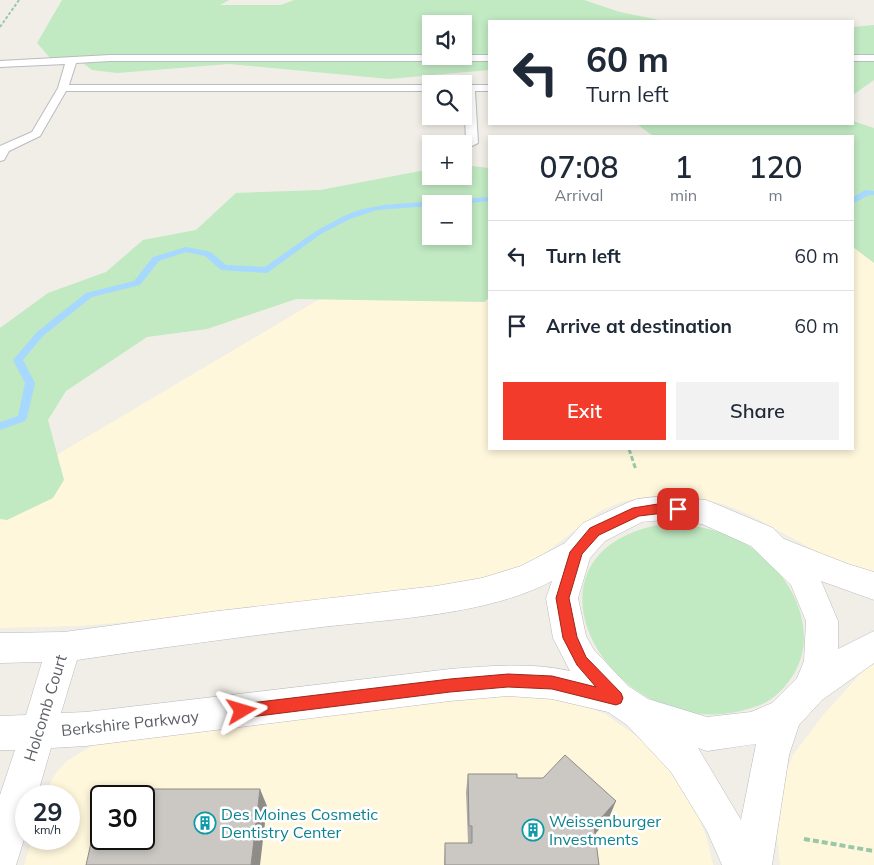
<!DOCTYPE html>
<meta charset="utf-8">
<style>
body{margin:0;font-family:Mulish,sans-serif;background:#f2f2f3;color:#1f2937;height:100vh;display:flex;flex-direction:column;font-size:19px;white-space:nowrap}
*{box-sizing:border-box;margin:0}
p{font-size:16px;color:#747a83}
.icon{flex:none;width:28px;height:28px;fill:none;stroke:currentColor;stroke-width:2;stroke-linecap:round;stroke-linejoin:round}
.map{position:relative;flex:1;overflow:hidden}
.drawer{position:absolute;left:488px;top:135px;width:366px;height:315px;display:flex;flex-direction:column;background:#fff;border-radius:0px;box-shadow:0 2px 8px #0003}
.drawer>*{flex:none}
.banner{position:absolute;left:488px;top:20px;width:366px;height:105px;border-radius:0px;box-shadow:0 2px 8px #0003;background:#fff;color:#1f2937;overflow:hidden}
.fabs{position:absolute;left:422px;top:15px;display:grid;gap:10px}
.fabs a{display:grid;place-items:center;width:50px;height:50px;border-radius:0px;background:#fff;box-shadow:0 2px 8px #0003;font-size:25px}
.speed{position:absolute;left:15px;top:785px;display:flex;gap:10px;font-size:25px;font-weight:700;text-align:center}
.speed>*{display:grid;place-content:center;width:65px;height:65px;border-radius:50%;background:#fff;box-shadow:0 2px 8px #0003;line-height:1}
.speed small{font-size:12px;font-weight:400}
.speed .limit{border:2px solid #111;border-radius:8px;background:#fff;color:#111}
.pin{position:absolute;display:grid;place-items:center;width:42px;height:42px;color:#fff;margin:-21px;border-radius:10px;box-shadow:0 2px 8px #0006}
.me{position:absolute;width:55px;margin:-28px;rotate:83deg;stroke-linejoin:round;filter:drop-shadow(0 0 4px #0008)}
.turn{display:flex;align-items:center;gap:18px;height:105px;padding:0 15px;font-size:22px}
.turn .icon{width:65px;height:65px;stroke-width:2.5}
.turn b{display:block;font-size:35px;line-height:42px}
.eta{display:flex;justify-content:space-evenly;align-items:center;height:85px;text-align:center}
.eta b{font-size:30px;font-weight:600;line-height:35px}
.primary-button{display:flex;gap:10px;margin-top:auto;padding:10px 15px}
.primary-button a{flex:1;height:58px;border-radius:0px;background:#f23b2a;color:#fff;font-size:20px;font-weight:600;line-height:58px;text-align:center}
.primary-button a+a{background:#f2f2f3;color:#1f2937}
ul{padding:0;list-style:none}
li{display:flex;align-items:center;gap:15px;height:70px;padding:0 15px;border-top:1px solid #e0e1e3}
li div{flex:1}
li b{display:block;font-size:19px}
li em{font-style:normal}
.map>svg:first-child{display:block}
.commercial{fill:#fff7dc;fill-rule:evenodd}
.green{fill:#c1e9c2;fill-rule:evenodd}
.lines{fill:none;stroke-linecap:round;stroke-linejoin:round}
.stream{fill:#a7d8ff;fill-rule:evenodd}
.lane-casing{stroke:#b8bbc0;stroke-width:2}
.street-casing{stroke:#b8bbc0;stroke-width:1}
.path-far2{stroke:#99c7a7;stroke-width:2;stroke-dasharray:3 2;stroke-linecap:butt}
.path-far1{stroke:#99c7a7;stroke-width:3;stroke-dasharray:5 2.5;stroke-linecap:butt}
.path{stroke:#99c7a7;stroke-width:4;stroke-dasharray:6 3;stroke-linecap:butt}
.lane{fill:#fff;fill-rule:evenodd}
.street{fill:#fff;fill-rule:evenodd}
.wall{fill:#afaca8}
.shaded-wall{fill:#8e8c88}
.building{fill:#cbc8c3;stroke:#8e8c88}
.route{fill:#f23b2a;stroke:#9d261b}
.labels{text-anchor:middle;stroke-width:5;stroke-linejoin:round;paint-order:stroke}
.near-street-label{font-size:16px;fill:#5d6167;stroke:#fff}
.near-culture-label{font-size:16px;fill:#0d838f;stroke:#fff;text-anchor:start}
</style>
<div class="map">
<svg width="874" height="865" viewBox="0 0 874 865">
<rect width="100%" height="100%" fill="#f0eee6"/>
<path class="commercial" d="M489,227V449H852L853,233H874V576L834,561L750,515L723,504L697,498L670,495L645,497L621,502L600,511L536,560L521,568L480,581L175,618L79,626L0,628V485H6L431,233V236H464Z
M874,664V865H780L776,826L784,776L793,755L824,714L863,671Z
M518,694L576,702L605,714L631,732L656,752L677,778L695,807L707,839L713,865H24L32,839H69V796H44L55,774L67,761L93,745L107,742L458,698ZM101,796H144V839H101Z"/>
<path class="green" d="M62,0H229L220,5H281L294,0H584L620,12L664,21H489V70L389,79L229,64L117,73L92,70L79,60L51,59L37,43ZM431,24H464V56H431Z
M874,25V80L853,95V27Z
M853,121L874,128V263L853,247L852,136H653L637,124H852Z
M464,165L489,168V298L484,302L296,299L207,329L147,337L66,391L48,420L64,480L53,498L7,520L0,519V328L48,293L106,272L143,240L196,230L236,193L320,190L431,169V176H464ZM431,204H464V236H431Z
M663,524C695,524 725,530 752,548C794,576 823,637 789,681C781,692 770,702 757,706C617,758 497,553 663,524Z"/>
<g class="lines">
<path class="stream" d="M865,190L874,191V195H869L852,204V198Z
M489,197V201L462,204H431V206L377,210L350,219L321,234L267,273L221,270L205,256L186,252L159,261L140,285L92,297L43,336L23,360L35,383L27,418L25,421L0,430V422L18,416L25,383L13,360L37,332L86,293L134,281L153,257L186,247L211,252L226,265L265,267L316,231L344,216L359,210L384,205Z"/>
<g class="lane-casing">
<path id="lane" d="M110,55H489V61H110L76,63L69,85H431V91H66L40,136L9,151L4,160L0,161V146L32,132L58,88L65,64L0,67V61Z
M852,55H874V61H852Z
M464,85H489V91H475L478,143L472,146L466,143Z"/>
</g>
<g class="street-casing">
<path id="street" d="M664,496L706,500L716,504L773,528L784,539L848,564L874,572V600L821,581L838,621V649L874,631V663L822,700L799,725L789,755L772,865H722L707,831L671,772L627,725L608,712L552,699L508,696L450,701L86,746L51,748L37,796H26V833L16,865H0V795L15,750H0V716L26,715L42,662L0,663V633L64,632L218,611L436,586L482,578L521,566L565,543L583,523L627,503L637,499ZM664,520L702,524L751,546L791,585L806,621L804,661L797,678L772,703L751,712L707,717L648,699L628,686L594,650L586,636L578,598L590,558L605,541L642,522ZM552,581L546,598L553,638L570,671C530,662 491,666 450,669L86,712L61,713L77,660C158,648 240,637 322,627C392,619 489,615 552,581ZM756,744L741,820L698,748L707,751Z"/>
</g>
<path class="path-far2" d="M0,27L19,0"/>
<path class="path-far1" d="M629,449L636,470"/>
<path class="path" d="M804,839L874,851"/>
<use href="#lane" class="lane"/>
<use href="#street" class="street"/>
</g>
<path class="wall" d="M468,774L517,778L609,818L595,834L599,865H444L445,843H468L466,792Z"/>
<path class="shaded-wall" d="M260,789L267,806L260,865H251Z
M616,801L609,818L588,842L594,826Z"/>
<path class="building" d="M565,755L616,801L594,826L599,865H445V843H472V826H469L468,774H517V778H543Z
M104,789H260L251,865H86L101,799V839H144V796H102Z"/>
<path class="route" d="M664,503L682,506L684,509L682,513H664L639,516L599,535L582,554L569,598L577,637L586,657L621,693L623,698L621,703L616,705L552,689L508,687L450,692L242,718L237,716L235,711L237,706L242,704L450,679L508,674L552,676L596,687L577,665L563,638L556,598L570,552L590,528L633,508Z"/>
<defs>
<g id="building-ring" transform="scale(1.125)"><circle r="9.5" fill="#fff" stroke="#0f9aa8" stroke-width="1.5"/><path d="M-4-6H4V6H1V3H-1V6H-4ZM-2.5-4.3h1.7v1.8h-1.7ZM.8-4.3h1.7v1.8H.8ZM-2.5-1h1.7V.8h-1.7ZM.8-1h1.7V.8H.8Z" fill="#0f9aa8"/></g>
</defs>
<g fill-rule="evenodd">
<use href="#building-ring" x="205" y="823"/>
<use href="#building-ring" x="533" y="830"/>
</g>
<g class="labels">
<g class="near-street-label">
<text transform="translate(45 708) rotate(-73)" y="6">Holcomb Court</text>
<text transform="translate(130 723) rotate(-6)" y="6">Berkshire Parkway</text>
</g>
<g class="near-culture-label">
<text x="221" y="820">Des Moines Cosmetic<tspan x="221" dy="18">Dentistry Center</tspan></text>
<text x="549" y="827">Weissenburger<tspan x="549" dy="18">Investments</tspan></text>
</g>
</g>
</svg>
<div class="fabs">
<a><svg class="icon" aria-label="sound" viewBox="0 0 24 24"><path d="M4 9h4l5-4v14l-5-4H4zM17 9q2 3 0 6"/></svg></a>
<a><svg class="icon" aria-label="search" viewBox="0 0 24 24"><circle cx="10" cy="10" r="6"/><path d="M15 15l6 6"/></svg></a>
<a>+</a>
<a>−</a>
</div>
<div class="speed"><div>29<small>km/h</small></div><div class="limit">30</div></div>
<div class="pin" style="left:678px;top:509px;background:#d93025"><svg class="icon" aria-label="arrive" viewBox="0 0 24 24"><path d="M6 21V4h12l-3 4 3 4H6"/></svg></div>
<svg class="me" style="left:242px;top:711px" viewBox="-20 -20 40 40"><path d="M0-17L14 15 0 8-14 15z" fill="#f23b2a" stroke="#fff" stroke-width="4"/></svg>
<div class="banner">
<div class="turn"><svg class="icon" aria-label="left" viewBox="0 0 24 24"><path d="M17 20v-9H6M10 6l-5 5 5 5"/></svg><div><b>60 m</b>Turn left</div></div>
</div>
<section class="drawer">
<div class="eta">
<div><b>07:08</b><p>Arrival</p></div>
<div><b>1</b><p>min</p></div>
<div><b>120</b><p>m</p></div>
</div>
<ul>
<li><svg class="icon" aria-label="left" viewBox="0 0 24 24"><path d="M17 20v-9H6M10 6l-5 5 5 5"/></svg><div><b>Turn left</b></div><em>60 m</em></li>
<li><svg class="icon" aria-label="arrive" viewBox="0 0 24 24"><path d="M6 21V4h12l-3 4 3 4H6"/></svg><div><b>Arrive at destination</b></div><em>60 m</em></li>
</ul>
<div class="primary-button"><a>Exit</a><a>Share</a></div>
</section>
</div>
